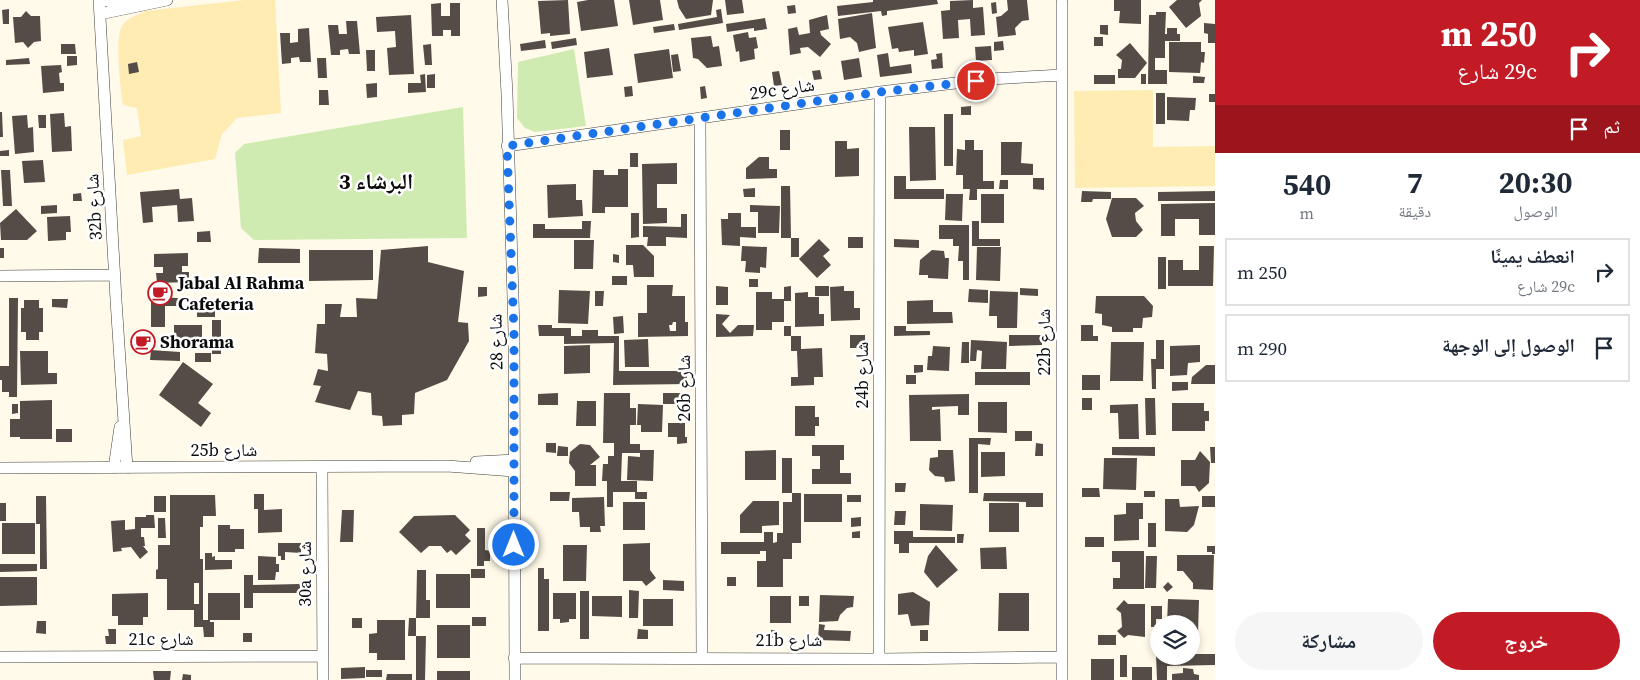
<!DOCTYPE html>
<html lang="ar">
<meta charset="utf-8">
<style>
body{margin:0;font-family:"Source Serif 4","Noto Naskh Arabic",serif;background:#f6f6f7;color:#1f2937;direction:rtl;height:100vh;display:flex;flex-direction:column;font-size:19px;white-space:nowrap}
*{box-sizing:border-box;margin:0}
p{font-size:16px;color:#747a83}
.icon{flex:none;width:28px;height:28px;fill:none;stroke:currentColor;stroke-width:2;stroke-linecap:round;stroke-linejoin:round}
.map{position:relative;flex:1;overflow:hidden;direction:ltr}
.panel{display:flex;flex-direction:column;background:#fff;width:425px}
.panel>*{flex:none}
.top-card{background:#c31b25;color:#fff;overflow:hidden}
.tools{position:absolute;left:1150px;top:615px;display:grid;gap:10px}
.tools a{display:grid;place-items:center;width:50px;height:50px;border-radius:50%;background:#fff;box-shadow:0 2px 8px #0003;font-size:25px}
.pin{position:absolute;display:grid;place-items:center;width:42px;height:42px;color:#fff;margin:-21px;border:2px solid #fff;border-radius:50%;box-shadow:0 1px 5px #0007}
.me{position:absolute;width:55px;margin:-28px;rotate:0deg;stroke-linejoin:round;filter:drop-shadow(0 0 4px #0008)}
.turn{display:flex;align-items:center;gap:18px;height:105px;padding:0 20px;font-size:22px}
.turn .icon{width:65px;height:65px;stroke-width:2.5}
.turn b{display:block;font-size:35px;line-height:42px}
.then{display:flex;align-items:center;height:48px;padding:0 20px;background:#0003;gap:10px;font-size:19px}
.eta{display:flex;justify-content:space-evenly;align-items:center;height:85px;text-align:center}
.eta b{font-size:30px;font-weight:700;line-height:35px}
.button{display:flex;gap:10px;margin-top:auto;padding:10px 20px}
.button a{flex:1;height:58px;border-radius:30px;background:#c31b25;color:#fff;font-size:20px;font-weight:700;line-height:58px;text-align:center}
.button a+a{background:#f6f6f7;color:#1f2937}
ul{padding:0;list-style:none}
li{display:flex;align-items:center;gap:15px;height:68px;margin:0 10px 8px;padding:0 10px;border:2px solid #e0e1e3;border-radius:0px}
li div{flex:1}
li b{display:block;font-size:19px}
li em{font-style:normal}
main{display:flex;flex:1;min-height:0}
.map>svg:first-child{display:block}
.green{fill:#d0ebb1}
.sand{fill:#feecb2}
.building{fill:#544c47;fill-rule:evenodd}
.lines{fill:none;stroke-linecap:round;stroke-linejoin:round}
.minor-casing{stroke:#3e3e3e;stroke-width:12}
.minor{stroke:#fff;stroke-width:11}
.route{stroke:#1a73e8;stroke-width:9;stroke-dasharray:0 16.2}
.labels{text-anchor:middle;stroke-width:5;stroke-linejoin:round;paint-order:stroke}
.street-label{font-size:18px;fill:#0b0b0b;stroke:#fff}
.poi-label{font-size:18px;font-weight:bold;fill:#0b0b0b;stroke:#fff;text-anchor:start}
.district-label{font-size:22px;font-weight:bold;fill:#0b0b0b;stroke:#fff}
</style>
<main>
<section class="panel">
<div class="top-card">
<div class="turn"><svg class="icon" aria-label="right" viewBox="0 0 24 24"><path d="M7 20v-9h11M14 6l5 5-5 5"/></svg><div><b>250 m</b>29c شارع</div></div>
<div class="then">ثم<svg class="icon" aria-label="arrive" viewBox="0 0 24 24"><path d="M6 21V4h12l-3 4 3 4H6"/></svg></div>
</div>
<div class="eta">
<div><b>20:30</b><p>الوصول</p></div>
<div><b>7</b><p>دقيقة</p></div>
<div><b>540</b><p>m</p></div>
</div>
<ul>
<li><svg class="icon" aria-label="right" viewBox="0 0 24 24"><path d="M7 20v-9h11M14 6l5 5-5 5"/></svg><div><b>انعطف يمينًا</b><p>29c شارع</p></div><em>250 m</em></li>
<li><svg class="icon" aria-label="arrive" viewBox="0 0 24 24"><path d="M6 21V4h12l-3 4 3 4H6"/></svg><div><b>الوصول إلى الوجهة</b></div><em>290 m</em></li>
</ul>
<div class="button"><a>خروج</a><a>مشاركة</a></div>
</section>
<div class="map">
<svg width="1215" height="680" viewBox="0 0 1215 680">
<rect width="100%" height="100%" fill="#fffae9"/>
<path class="green" d="M574,49L586,126L535,132L525,128L517,118L518,62Z
M463,107L467,238L254,240L241,228L235,153L244,144Z"/>
<path class="sand" d="M245,0H275L281,113L237,118L222,134L215,159L127,175L123,140L141,136L137,108L123,105C121,88 114,40 122,26C127,18 137,15 146,11Z
M1153,90V147L1215,146V186L1075,188L1074,91Z"/>
<path class="building" d="M568,0L570,34L550,36V33L541,34L538,1Z
M588,0H614L618,26L581,31L577,2Z
M629,0H660L663,20L633,25Z
M677,0H713L711,15L686,19L679,8Z
M725,0H742L744,13L727,15Z
M873,0H937L938,4L887,11V15L882,16L881,11L838,16L837,6L873,2Z
M973,0V8L983,7L985,35L971,36L970,19L958,20L959,38L943,39L941,11L950,10V1Z
M1007,0H1027L1029,20L1022,21L1015,28L1016,35L998,37L996,17L1001,16L1008,10Z
M1114,0H1141V24L1119,23L1120,11H1114Z
M1177,0H1202L1199,3L1201,16L1186,28L1169,7Z
M996,2L997,13L992,14L991,3Z
M441,3V16H450V3H460V36H451V30H443V36H432L431,4Z
M795,5L796,13L788,14L787,6Z
M9,9V24H3L2,10Z
M721,9L723,23L679,30L678,24L717,17L716,10Z
M26,11L31,16H40L41,41L34,42L28,48L23,42L15,43L13,17H21Z
M1156,12H1166L1165,34H1167V28H1177V34H1180V41H1165V58H1155V70H1167V84H1148L1149,15H1156Z
M872,13L876,48L859,52L857,43L850,37L840,39L838,19Z
M411,15L414,74L389,75L387,48L396,47L395,31L377,32L376,17Z
M827,15L829,29L820,31L821,35L831,44L820,57L808,47L800,48L801,53L790,55L788,29L797,27L799,35L810,33L809,20Z
M765,18L767,29L754,31V28L727,32L726,24Z
M346,21H357L360,54H349L348,49L340,50V55H331L328,25H338L339,34H347Z
M923,22L928,54L914,56V50L899,52L898,48L892,49L888,27Z
M1204,23L1215,24V43H1208V34L1204,33Z
M674,24L675,30L654,33L653,27Z
M1100,25H1108V35L1100,34Z
M309,28L311,62H300L299,57L291,58V63L282,64L280,33H290V43L298,42V29Z
M748,32L749,38L756,37L758,48L754,49L755,59L740,62L739,51L736,52L733,35Z
M711,36L713,47L719,46L722,66L707,68L698,59L693,58L691,38Z
M1094,37H1103V46H1094Z
M576,38L577,45L552,49L551,42Z
M545,40L546,48L521,51L520,44Z
M1003,41L1004,50L994,51V42Z
M1169,42H1201V52H1205L1204,63L1201,62L1200,73L1169,72Z
M1130,43L1147,63L1135,78H1118V69H1121L1122,60L1116,55Z
M61,44H75L76,54H61Z
M431,44L432,65H425L423,45Z
M991,46L992,60L976,61L975,47Z
M609,48L613,75L587,78L584,52Z
M669,49L673,78L638,83L634,54Z
M366,50H375V71H367Z
M888,53L890,67L911,64L912,73L880,77L877,55Z
M942,53L943,68L932,69L931,60L937,59L936,54Z
M678,54L681,71L673,72L671,55Z
M67,56H77V65L67,66Z
M29,58L30,64L6,65V60Z
M317,58H326L327,78H318Z
M859,58L862,77L844,80L841,61Z
M137,62L139,72L129,74L128,64Z
M61,65L62,72L59,73L60,83H64V91L43,93L41,66Z
M820,70L822,79L814,80L812,71Z
M779,71L782,85L774,86L772,72Z
M425,74L426,92L408,93V83H421L420,75Z
M435,74V88H427V75Z
M1141,74H1146V84H1141Z
M1094,75H1115V84H1094Z
M1193,76L1205,77L1204,83H1193Z
M377,83V97L367,98L366,84Z
M632,86L633,96L625,97L624,87Z
M705,86L707,98L701,99L700,87Z
M319,90H328L329,105H319Z
M1156,93H1165V124H1156Z
M1209,94H1215V102H1209Z
M1167,97L1196,98L1195,110H1190L1189,121L1167,120Z
M971,106V115H961V107Z
M0,112H2L3,137H0Z
M64,113L65,127L71,126L72,151L52,152L50,114Z
M944,114H953V166H944Z
M27,115L28,128L33,127L34,152L15,154L12,116Z
M38,115H46V128H39Z
M909,127H935L936,180L910,181Z
M780,130H790V150H780Z
M965,140H974V150H983V181H994V189H977V200H969L970,189H963V175H956L957,149L965,150Z
M835,141H847V149L859,148V176L835,177Z
M1001,142H1022L1021,163L1033,164V175H1001Z
M9,150V156H0V151Z
M630,153H638V167H630Z
M759,157H769V169H777V178L746,179V168Z
M43,160L45,182L24,183L22,161Z
M677,163V184H657V208H667V223L643,224L642,164Z
M618,169H628V207H605V213H592L593,170H604V175H618Z
M1,170H10L12,206H3Z
M894,176H906V189H944V199H894Z
M1033,178H1044V190L1033,189Z
M1000,180H1008V189H999Z
M576,184V200H582L583,216L548,218L547,185Z
M781,186H790L791,238H781Z
M755,188V197H744L743,189Z
M179,189L180,199L192,198L194,221L178,222L177,205L152,207L153,222L143,223L140,192Z
M1082,191L1111,192V199H1093L1092,202H1081Z
M1215,191V201H1158V192Z
M81,193L82,201H73V194Z
M946,194H963L962,221L945,220Z
M981,194H1004V223H981Z
M1112,198H1136L1144,206L1135,213L1136,221L1143,230L1136,237H1112L1106,219Z
M1215,203V235H1199V219H1175V236H1161V204Z
M57,205V213L41,214V206Z
M750,205L780,206L779,233H758V212H750Z
M16,209L37,231L27,240H1L0,223Z
M631,213H639V237L631,238Z
M728,213H741V227H756V238L740,237V246L722,245L721,219H728Z
M681,214H687V238L666,237V246H647L648,237H643V226L681,227Z
M70,216L71,232H66V240L48,241L47,217Z
M582,221H591L590,238H533V224H545V229H582Z
M972,221H979V239H1000V246H972Z
M939,225H969V280H963V261H958L959,246H953V239H939Z
M210,231L211,242H197V232Z
M848,237H863V248H848Z
M791,238H799V257H791Z
M819,239L830,250L823,256L831,265L817,278L799,259Z
M894,239L919,240V248L894,247Z
M574,240H594L593,269H574Z
M626,245H643L654,256V277H634L633,265H626Z
M428,246V262L464,271L458,322L468,323L469,341L447,380L415,393L414,414L402,415V425L383,426L382,416L372,415L371,393L358,391L350,410L315,402L321,386L313,385L318,369L328,371L327,354L315,353L317,324H325V304H342L340,317H357L356,298L377,299L381,250Z
M742,246L767,247L766,268L760,267V273L745,272L746,261H741Z
M1199,246H1214L1213,286H1168V260H1183V270H1199Z
M977,247H1001L1000,281L976,280Z
M0,248H4V258H0Z
M259,248L300,249V263H258Z
M309,250H373V280L309,281Z
M932,250L944,251L945,258H949L948,279L928,278V275H919L920,260Z
M188,253V266H182V272H189V282L157,283L156,273H163V267H154V254Z
M613,254L619,255V263L613,262Z
M1158,257H1166V289H1158Z
M612,276H627V285H612Z
M749,279H758V287H749Z
M647,285H673L672,296H685V322H688V336L638,337V313H647ZM673,322H676V331H670L669,325H672Z
M716,286L728,287V305H716Z
M791,286V301H784V322H772V330H756V292H772V299H784V287Z
M815,286H829V296H815Z
M844,286V291H854V308H860V320L831,321L830,287Z
M478,287H487V296L478,297Z
M1020,288L1038,289V296L1020,295Z
M969,289L988,290V303L968,302Z
M559,290L590,291L588,324L558,323Z
M595,291H604L603,306H595Z
M990,291L1018,292L1017,328H997V316H989Z
M808,292V297H819V314H824V326L795,327V293Z
M1096,296H1144L1153,306L1152,317L1143,318L1142,328H1133V332H1112V327L1102,325V314L1095,313Z
M151,297L178,298V306H165V327H151Z
M9,298H18L17,397H9V392H2V380H0V366H9Z
M52,299H68L67,308L52,307Z
M24,300H39V308H43V332H39V340H26V332H21V308H24Z
M201,300H215V317H197V307H201Z
M933,300V312H952L953,323L907,324V301Z
M716,314L730,315L722,324L730,333L738,325H754L753,336L716,337Z
M623,316L624,333L614,334L613,317Z
M212,320H221V354H212Z
M174,325H202V341H174Z
M538,325H552V328H571V336H582V330H598V336H619V371H687V384L613,385L614,343L564,344V336H539Z
M1081,325H1093V336H1098V341H1081Z
M784,326H791V336H784Z
M894,326H906V331H930V335L894,336Z
M850,335H865V348H850Z
M1009,335H1042V345L1009,346Z
M791,336H801V349L822,348L823,377H814V385L791,386V377H798L797,351H791Z
M648,339L649,367H625L624,340Z
M971,340L1007,342L1006,369H981L982,351L977,350L976,361H970Z
M1156,340H1164V369H1156V389H1152L1151,359H1156Z
M962,342H969V363H961Z
M1111,342H1144L1143,381H1110Z
M590,345V373L564,374V346Z
M1200,345V362L1188,363L1187,375L1170,376V346Z
M933,346L950,347L949,371L927,370L928,356H932Z
M151,350L180,352V361L150,360Z
M20,351H48V373H57V384L21,385Z
M195,353H211V362H195Z
M183,362L213,384L198,403L211,413L201,427L159,395Z
M914,365H923V372L914,373Z
M1206,365H1215V384H1191L1192,377Z
M975,372H1030V385H975Z
M906,375H916V384H906Z
M1082,375H1100V390H1082Z
M1172,382H1188V390L1172,391Z
M558,393V405H538V394Z
M604,393H630V408H636V425H630V444H640V450H654L653,481L627,480L628,456L640,457V453H622L621,481H637V492H647V499H635V492H637H613V507H607V481H602L603,464H608V456H614V443H603Z
M663,393H687V404H663Z
M969,394V415H958V406L932,407V410L940,409L941,441H910L909,395Z
M1082,398H1092V410H1082Z
M1145,398H1155L1156,435H1146Z
M52,400V439H20V437H10V419H20V401Z
M577,401H596V426H576Z
M978,402H1007V433L978,432Z
M1172,403H1204V411H1209V421H1205V431H1172Z
M12,404H18V413L12,414Z
M638,404L663,405L662,432H641V425H637Z
M1138,404L1139,439H1119L1118,413H1110V405Z
M795,406H815V417H819V426H815V436H795Z
M668,423H685V437H687V443L677,444V437H668Z
M56,429H72V442H56Z
M1015,431H1032V441H1015Z
M969,438H991L990,445L978,444V493H969Z
M546,443H556V453L546,452Z
M1036,443L1043,444V456H1035Z
M580,444L590,445L600,457L590,465H596V486H575V471L569,463L570,452Z
M812,445H844V460H840V473H851V484H812V469H820V456H812Z
M558,446L568,447V456H557Z
M1112,447H1155V456L1112,455Z
M1210,447H1215V463H1211Z
M776,450V480H745V451Z
M938,450H953L955,481L945,482L944,477L935,476L929,470L930,458L938,457Z
M1200,451L1210,462L1209,483L1199,492L1195,486H1181V460H1195Z
M981,452H1005V476L981,477Z
M782,458H792V493H782Z
M1104,458H1137L1136,490L1103,489Z
M895,483H906L905,492H895Z
M1082,488H1099L1100,497H1082Z
M1144,491H1155V497H1144Z
M550,492H570L569,501H550Z
M792,493H801V543H792V559H783V587H757V561H766V551H760V554H721V542H764V532H773V543L777,542V533H783V502H792Z
M984,493H1043V507H1026V502L983,501Z
M254,494H264V510L282,509V532L258,533V509H254Z
M804,494H842V522H804Z
M170,495H215L216,516H203V527H200V559H203V620H208V593H240V620H210V622H214V637H204L203,627H194V610H167V579H156V570L158,569V545H170ZM194,583H199V604H194Z
M847,495H861V502H847Z
M36,496H46L47,569H40V524H36Z
M154,496H166V512H154Z
M1202,496H1215V507H1202Z
M604,497L605,526H600L601,532H590V527H580L579,512H572V498Z
M1165,499H1179L1180,507L1199,506L1194,525L1187,532L1165,531Z
M753,501H779V525L762,526V533H740V515Z
M623,502H645V530H623Z
M0,503H6V521H0Z
M989,503H1019V532H989Z
M1126,503H1143V519H1139V540L1114,541V515L1126,514Z
M920,504L953,505L952,531L920,530Z
M342,510H354L353,542H340Z
M895,511H906L905,525H894Z
M146,515H154L155,528H141V537H144L145,546H143L148,552L140,559L131,547L121,548L122,551L113,552L111,521L125,520V530L135,529V517H146Z
M455,515L470,530L465,535L471,541L456,555L451,550L447,553L441,546H429L421,553L399,532L414,516Z
M861,517V526L851,527V518Z
M158,518H165L166,538H158Z
M2,523H35V554H2Z
M1148,523H1156V547H1148Z
M218,525H230V529H244V549H235V552H218Z
M477,528H485V550L490,551V561H484V566H477Z
M860,531V538H852V532Z
M894,531H913V537H955V543H909V553H899V544H894Z
M957,534H964L963,543H957Z
M1085,537H1104V547H1085Z
M278,543H301V553L285,552V560H281V556H278Z
M650,543V570L656,578L646,586L642,581H623V544Z
M563,545H587L586,581H563Z
M936,545L958,570L937,588L924,572L928,556Z
M1207,546H1215V554H1212V552H1207Z
M1006,547L1007,569H981L980,548Z
M1112,551H1144V589H1113V578H1120V562H1112Z
M205,553H212V557L215,556V560H232V569L205,570Z
M1177,555H1214L1213,590L1193,589V583L1183,571H1177Z
M258,556L276,557V564H279V572H276L275,580H258Z
M1146,556H1157L1156,588H1145Z
M0,564H37V571L0,572Z
M538,568H544V579H549V631H538Z
M471,569H485V578H471Z
M417,570H426V600H430V618H416Z
M436,574H470V608H436Z
M244,575H253V585L300,584V593H253V608H244Z
M0,577H37V605L0,606Z
M727,577H736V586H727Z
M663,580L684,581V591L663,590Z
M1168,582L1173,587L1167,592L1163,587Z
M629,590L639,591L638,618H629Z
M580,591H589V639H580Z
M913,592L930,602L929,625L911,626L908,614L898,615V594Z
M148,593V617H143V625H118V616H112V594Z
M553,593H576V619H569V622L560,623V619H553Z
M999,593H1029V631H998Z
M820,595L854,596L853,607L847,608L840,615L838,621L819,622Z
M592,596H622V617L592,616Z
M770,596H791V623H770Z
M799,596H809V606H799Z
M643,599H673V626H643Z
M1168,599L1199,600L1198,633H1191V624H1167Z
M1124,600L1128,604H1145V637L1128,635L1124,638L1117,631L1122,627L1121,613L1116,609Z
M1151,606H1162V619H1156V627H1151Z
M472,617H486V626H472Z
M352,618H362V628H352Z
M409,618H416V636H408Z
M377,620H405V660H377V653H369V634L377,633Z
M37,621H46V634L36,633Z
M819,624L825,625L824,630L851,631L850,641L818,640Z
M437,625H470V658H437Z
M108,629H116V644H106L105,636H109Z
M638,629L648,630V639H637Z
M771,630H777V638H771Z
M920,630H928V641H920Z
M243,633H252V642H243Z
M1098,635H1116V645H1098Z
M416,636H426L425,680H416Z
M1191,654H1215V665L1167,666V680H1157L1156,655L1191,656Z
M1120,655H1127V677H1120Z
M1091,659H1114V680H1091Z
M365,667V678L341,679V668Z
M1132,667H1152V680H1132Z
M1183,668L1193,669L1194,674L1199,675V680H1172V674L1183,673Z
M366,670H382V677H366Z
M153,671H171L170,680H154Z
M437,671H470V680H437Z
M183,674L191,675V680H182Z
M387,674H412V680H386Z"/>
<g class="lines">
<g class="minor-casing">
<path id="minor" d="M99,0L116,300L127,468
M502,0L507,94L514,332L515,680
M99,1H137
M1062,3V680
M100,14L167,0
M700,118L702,657
M507,146L880,92L989,79L1062,75
M0,276L115,275
M476,462L514,460
M322,467L323,680
M0,468L447,466L514,471
M114,468L120,427
M0,657L323,656
M514,658L879,659L1062,657
M879,659L880,92"/>
</g>
<use href="#minor" class="minor"/>
</g>
<g class="lines">
<path class="route" d="M514,545V332L507,146L880,92L976,81"/>
</g>
<defs>
<g id="cafe-ring" transform="scale(1.25)"><circle r="9.5" fill="#fff" stroke="#c31b25" stroke-width="1.5"/><path d="M-5.5-4.5H6V0H3Q3 3.5 0 3.5H-2.5Q-5.5 3.5-5.5 0ZM3-3.2v2h1.7v-2ZM-6 4.5H4V6H-6Z" fill="#c31b25"/></g>
</defs>
<g fill-rule="evenodd">
<use href="#cafe-ring" x="160" y="293"/>
<use href="#cafe-ring" x="143" y="342"/>
</g>
<g class="labels">
<g class="street-label">
<text transform="translate(782 89) rotate(-8)" y="6">29c شارع</text>
<text transform="translate(94 207) rotate(-93)" y="6">32b شارع</text>
<text transform="translate(496 342) rotate(-91)" y="6">شارع 28</text>
<text transform="translate(1044 342) rotate(-90)" y="6">22b شارع</text>
<text transform="translate(862 375) rotate(-90)" y="6">24b شارع</text>
<text transform="translate(684 388) rotate(-90)" y="6">26b شارع</text>
<text x="224" y="456">25b شارع</text>
<text transform="translate(305 574) rotate(-90)" y="6">30a شارع</text>
<text x="161" y="645">21c شارع</text>
<text x="789" y="646">21b شارع</text>
</g>
<g class="poi-label">
<text x="178" y="289">Jabal Al Rahma<tspan x="178" dy="21">Cafeteria</tspan></text>
<text x="160" y="348">Shorama</text>
</g>
<g class="district-label">
<text x="376" y="189">البرشاء 3</text>
</g>
</g>
</svg>
<div class="tools">
<a><svg class="icon" aria-label="layers" viewBox="0 0 24 24"><path d="M12 4l9 5-9 5-9-5zM3 14l9 5 9-5"/></svg></a>
</div>
<div class="pin" style="left:976px;top:81px;background:#d93025"><svg class="icon" aria-label="arrive" viewBox="0 0 24 24"><path d="M6 21V4h12l-3 4 3 4H6"/></svg></div>
<svg class="me" style="left:514px;top:545px" viewBox="-20 -20 40 40"><circle r="17" fill="#1a73e8" stroke="#fff" stroke-width="3"/><path d="M0-11L8 9 0 5-8 9z" fill="#fff"/></svg>
</div>
</main>
